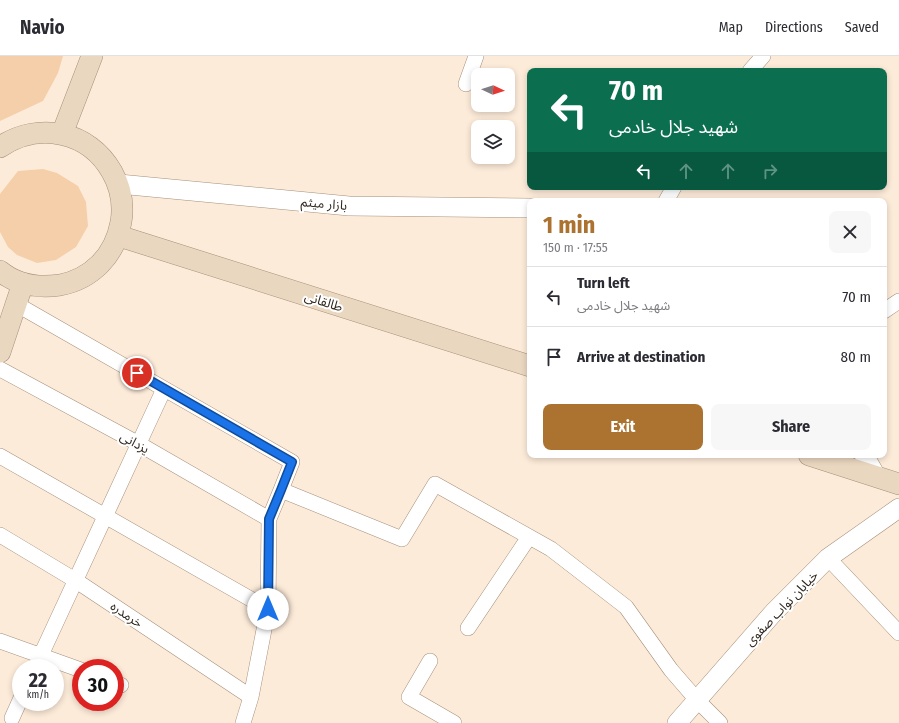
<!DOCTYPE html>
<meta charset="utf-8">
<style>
body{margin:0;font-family:"Fira Sans Condensed","Noto Sans Arabic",sans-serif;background:#f7f7f7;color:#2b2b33;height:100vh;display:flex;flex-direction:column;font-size:15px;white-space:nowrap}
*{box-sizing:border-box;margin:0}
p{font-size:13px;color:#7c7c81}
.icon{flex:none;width:22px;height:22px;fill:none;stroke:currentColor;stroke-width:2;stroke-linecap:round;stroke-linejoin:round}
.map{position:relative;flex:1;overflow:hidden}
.side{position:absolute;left:527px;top:142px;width:360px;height:260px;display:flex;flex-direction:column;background:#fff;border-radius:8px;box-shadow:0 2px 6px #0003}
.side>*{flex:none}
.top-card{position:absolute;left:527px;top:12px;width:360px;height:122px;border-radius:8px;box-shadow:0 2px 6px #0003;background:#0b6e4f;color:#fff;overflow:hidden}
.needle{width:26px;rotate:94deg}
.fabs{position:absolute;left:471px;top:12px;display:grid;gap:8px}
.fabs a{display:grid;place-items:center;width:44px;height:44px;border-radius:8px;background:#fff;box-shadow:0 2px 6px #0003;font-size:20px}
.speed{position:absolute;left:12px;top:603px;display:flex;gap:8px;font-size:20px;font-weight:700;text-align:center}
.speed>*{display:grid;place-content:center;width:52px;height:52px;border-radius:50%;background:#fff;box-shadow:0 2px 6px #0003;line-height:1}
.speed small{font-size:10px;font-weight:400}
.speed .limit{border:6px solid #d22;background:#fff;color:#111}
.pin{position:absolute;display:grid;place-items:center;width:34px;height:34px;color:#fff;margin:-17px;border:2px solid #fff;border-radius:50%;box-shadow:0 1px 4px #0007}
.me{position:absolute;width:44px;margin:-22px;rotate:0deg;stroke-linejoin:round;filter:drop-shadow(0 0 3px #0008)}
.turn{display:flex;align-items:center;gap:14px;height:84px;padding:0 16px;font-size:18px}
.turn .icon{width:52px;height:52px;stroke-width:2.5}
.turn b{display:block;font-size:28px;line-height:34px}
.lanes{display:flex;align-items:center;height:38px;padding:0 16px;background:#0003;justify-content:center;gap:20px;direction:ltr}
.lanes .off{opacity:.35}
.round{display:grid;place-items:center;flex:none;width:42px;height:42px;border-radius:8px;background:#f7f7f7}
.summary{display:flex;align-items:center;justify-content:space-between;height:68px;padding:0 16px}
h1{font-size:24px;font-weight:700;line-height:30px;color:#ab7230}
.cta{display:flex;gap:8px;margin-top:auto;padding:8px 16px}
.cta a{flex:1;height:46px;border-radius:8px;background:#ab7230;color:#fff;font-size:16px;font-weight:700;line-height:46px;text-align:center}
.cta a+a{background:#f7f7f7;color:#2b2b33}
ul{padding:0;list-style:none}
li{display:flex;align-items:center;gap:12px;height:60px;padding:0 16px;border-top:1px solid #e1e1e2}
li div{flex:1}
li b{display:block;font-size:15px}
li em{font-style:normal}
header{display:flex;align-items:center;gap:24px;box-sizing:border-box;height:56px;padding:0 20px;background:#fff;border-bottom:1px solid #e1e1e2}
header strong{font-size:19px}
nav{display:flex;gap:22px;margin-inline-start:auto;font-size:14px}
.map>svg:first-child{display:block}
.green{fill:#f5cfaa}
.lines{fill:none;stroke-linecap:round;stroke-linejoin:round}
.minor-casing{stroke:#a5907b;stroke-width:16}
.tertiary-casing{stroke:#a5907b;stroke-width:20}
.secondary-casing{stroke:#a5907b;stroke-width:22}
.minor{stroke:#fff;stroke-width:15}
.tertiary{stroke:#fff;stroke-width:19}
.secondary{stroke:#ead7c0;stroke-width:21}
.route-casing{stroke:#114b97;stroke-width:10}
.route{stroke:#1a73e8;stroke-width:7}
.labels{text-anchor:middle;stroke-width:4;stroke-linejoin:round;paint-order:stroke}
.street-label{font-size:13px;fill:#312820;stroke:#fff}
</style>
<header>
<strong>Navio</strong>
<nav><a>Map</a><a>Directions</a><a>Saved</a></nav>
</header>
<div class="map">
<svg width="899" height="667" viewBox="0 0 899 667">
<rect width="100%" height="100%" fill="#fdebd9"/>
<path class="green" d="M0,0H63L58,17L43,45L0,65Z
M43,113L57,117L78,130L86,146L88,170L76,191L56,204L37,207L17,199L8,191L0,176V138L18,115Z"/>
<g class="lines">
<g class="minor-casing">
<path id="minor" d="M750,15L763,0
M466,28L476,0
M666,145L674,131
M16,248L292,406L281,434L269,463L268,553L251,641L243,667
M884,255L899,245
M0,313L139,388L269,463
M0,400L268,553
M281,434L402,483L435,428L551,493L626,551L671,614L697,644L720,667
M0,479L75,524L251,641
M828,502L899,577
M468,572L529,481
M0,585L81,614
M430,605L409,641L454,667
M35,612L164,333
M115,627L121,629
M12,662L21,642"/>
</g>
<g class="tertiary-casing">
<path id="tertiary" d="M119,128L349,150L530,152
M864,399L876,420
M677,667L774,556L828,502L899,452"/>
</g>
<g class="secondary-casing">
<path id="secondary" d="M62,78L92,0
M0,91C39,65 89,75 112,116C121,132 124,148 121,166C118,182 112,196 100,208C89,219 76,226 60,229C39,232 17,229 0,215
M119,180L530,310
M0,296L23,227
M809,399L899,428"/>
</g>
<use href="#minor" class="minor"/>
<use href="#tertiary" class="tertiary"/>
<use href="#secondary" class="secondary"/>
</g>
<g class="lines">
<g class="route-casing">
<path id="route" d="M137,317L292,406L281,434L269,463L268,553"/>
</g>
<use href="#route" class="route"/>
</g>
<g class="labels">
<g class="street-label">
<text transform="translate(324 147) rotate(5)" y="5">بازار میثم</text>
<text transform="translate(324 245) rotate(18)" y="5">طالقانی</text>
<text transform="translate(135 386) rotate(29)" y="5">یزدانی</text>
<text transform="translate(781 552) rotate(-46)" y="5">خیابان نواب صفوی</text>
<text transform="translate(127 558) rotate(34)" y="5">خرمدره</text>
</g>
</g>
</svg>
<div class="fabs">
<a><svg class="needle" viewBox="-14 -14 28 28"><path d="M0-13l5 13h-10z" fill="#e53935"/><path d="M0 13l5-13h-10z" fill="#7c7c81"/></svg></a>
<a><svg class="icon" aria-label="layers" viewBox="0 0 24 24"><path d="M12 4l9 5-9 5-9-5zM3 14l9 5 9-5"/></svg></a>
</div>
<div class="speed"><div>22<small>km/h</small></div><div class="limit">30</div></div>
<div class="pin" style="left:137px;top:317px;background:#d93025"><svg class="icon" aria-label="arrive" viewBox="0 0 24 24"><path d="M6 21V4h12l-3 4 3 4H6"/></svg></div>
<svg class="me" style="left:268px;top:553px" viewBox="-20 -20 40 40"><circle r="19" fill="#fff"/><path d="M0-13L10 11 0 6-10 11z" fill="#1a73e8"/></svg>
<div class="top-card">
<div class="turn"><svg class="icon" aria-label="left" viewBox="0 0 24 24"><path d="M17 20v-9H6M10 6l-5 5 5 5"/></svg><div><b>70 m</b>شهید جلال خادمی</div></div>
<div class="lanes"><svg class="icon" aria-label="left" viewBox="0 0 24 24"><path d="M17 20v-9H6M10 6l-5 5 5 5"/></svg><svg class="icon off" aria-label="ahead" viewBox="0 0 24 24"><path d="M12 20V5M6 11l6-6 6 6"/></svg><svg class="icon off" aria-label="ahead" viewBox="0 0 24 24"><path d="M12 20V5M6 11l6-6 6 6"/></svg><svg class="icon off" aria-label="right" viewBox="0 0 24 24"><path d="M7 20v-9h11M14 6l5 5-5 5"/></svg></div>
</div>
<section class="side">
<div class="summary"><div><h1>1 min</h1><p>150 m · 17:55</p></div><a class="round"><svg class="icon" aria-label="close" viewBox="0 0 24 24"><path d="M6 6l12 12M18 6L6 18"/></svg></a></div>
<ul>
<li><svg class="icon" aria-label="left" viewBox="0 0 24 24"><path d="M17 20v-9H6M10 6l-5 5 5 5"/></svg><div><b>Turn left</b><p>شهید جلال خادمی</p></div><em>70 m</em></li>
<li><svg class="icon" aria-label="arrive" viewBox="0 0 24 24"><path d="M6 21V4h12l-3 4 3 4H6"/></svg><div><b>Arrive at destination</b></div><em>80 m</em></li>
</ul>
<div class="cta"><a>Exit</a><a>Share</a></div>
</section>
</div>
